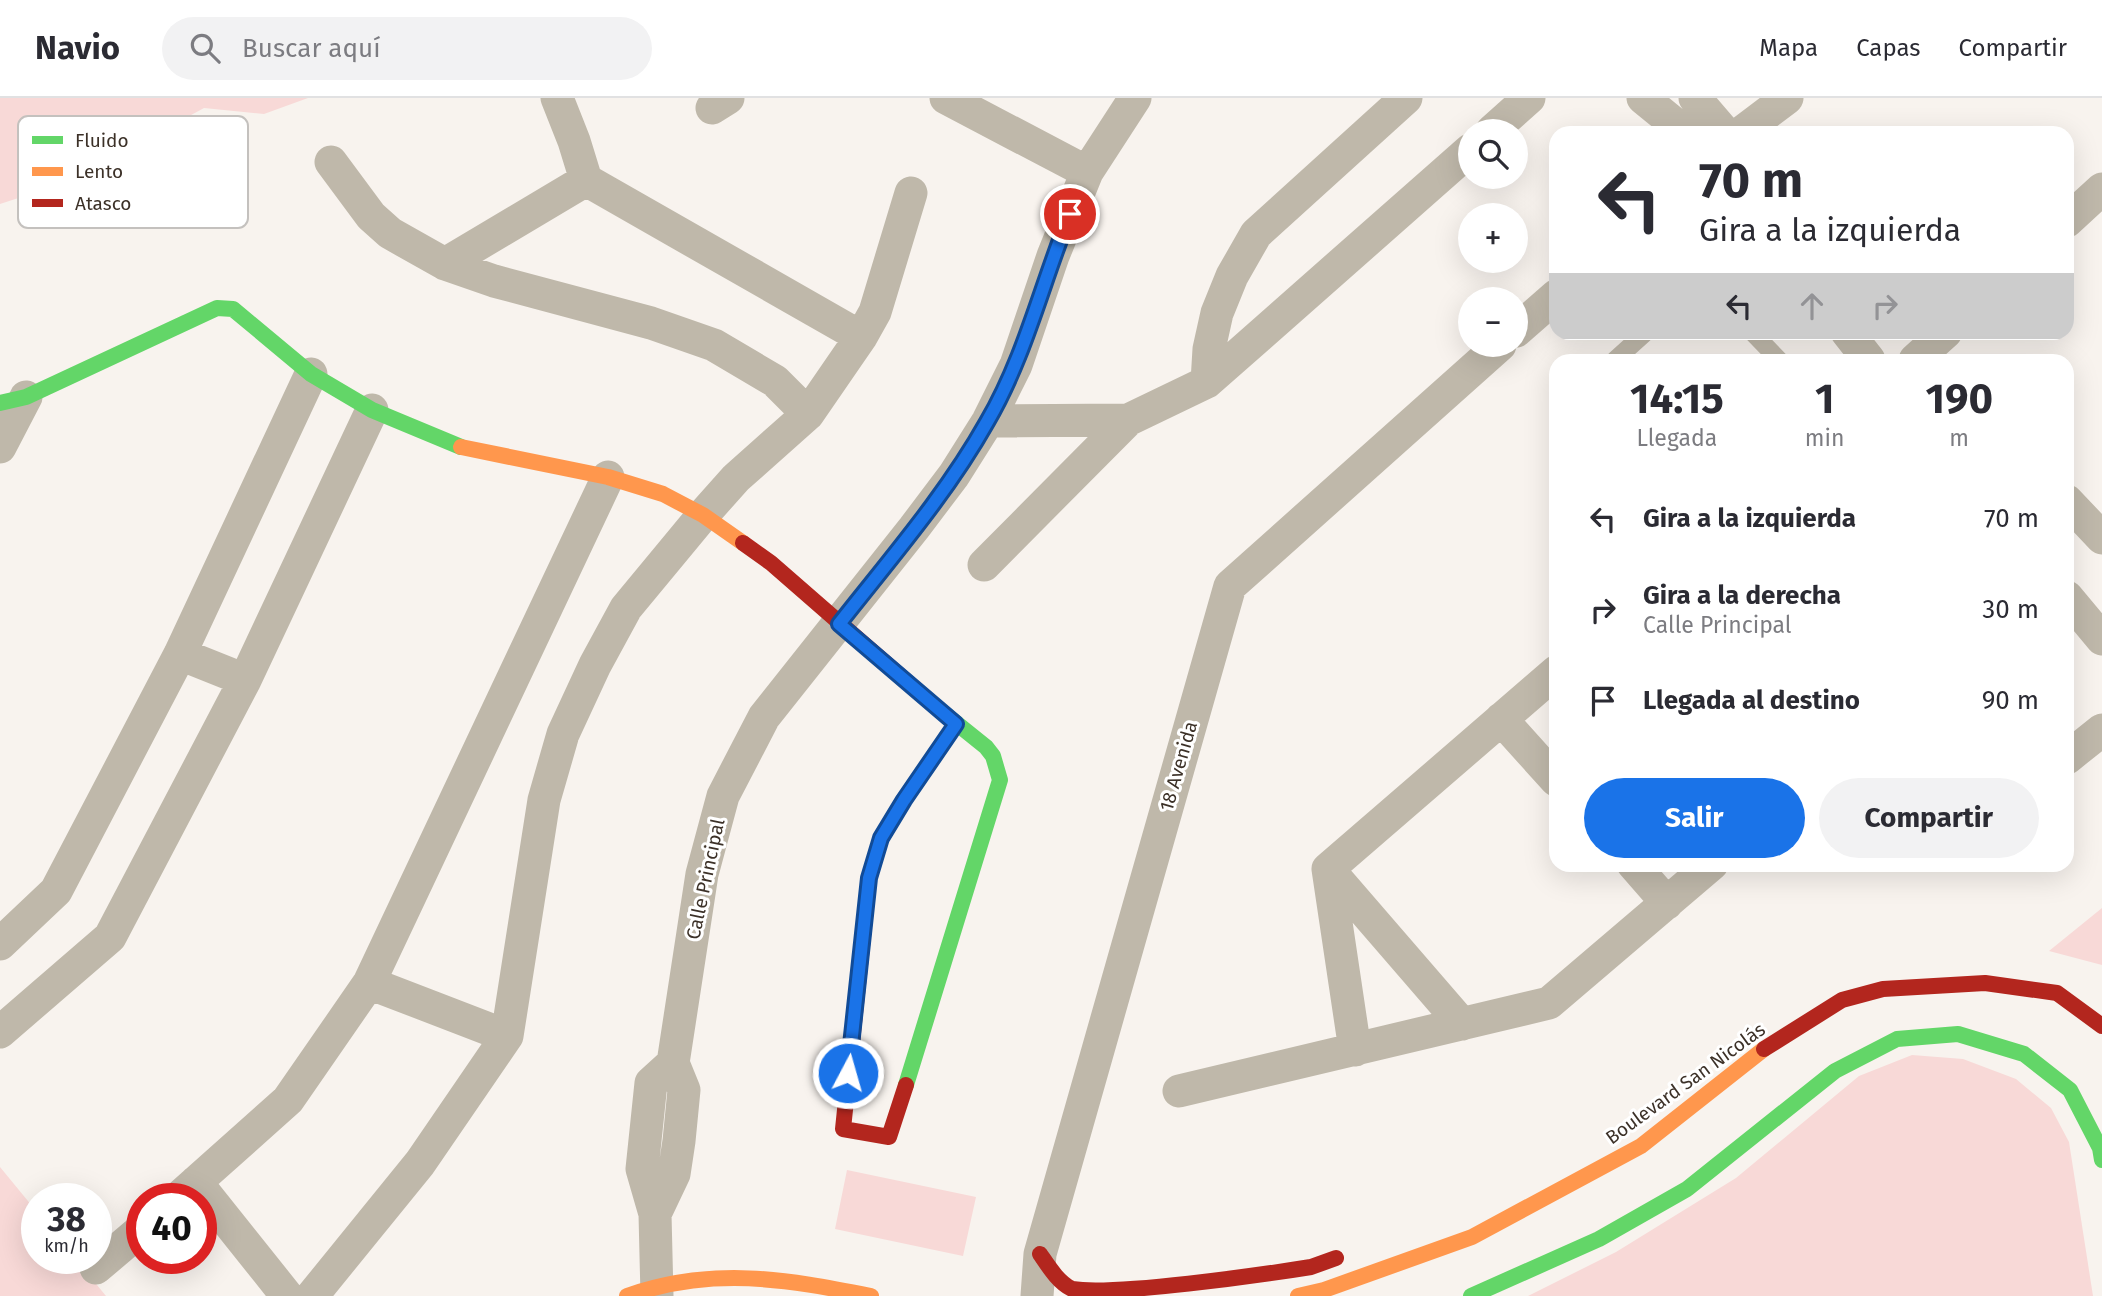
<!DOCTYPE html>
<html lang="es">
<meta charset="utf-8">
<style>
body{margin:0;font-family:"Fira Sans",sans-serif;background:#f2f2f3;color:#2b2b33;height:100vh;display:flex;flex-direction:column;font-size:26px;white-space:nowrap}
*{box-sizing:border-box;margin:0}
p{font-size:23px;color:#7c7c81}
.icon{flex:none;width:38px;height:38px;fill:none;stroke:currentColor;stroke-width:2;stroke-linecap:round;stroke-linejoin:round}
.map{position:relative;flex:1;overflow:hidden}
.drawer{position:absolute;left:1549px;top:256px;width:525px;height:518px;display:flex;flex-direction:column;background:#fff;border-radius:21px;box-shadow:0 7px 28px #0002}
.drawer>*{flex:none}
.hud{position:absolute;left:1549px;top:28px;width:525px;height:214px;border-radius:21px;box-shadow:0 7px 28px #0002;background:#fff;color:#2b2b33;overflow:hidden}
.fabs{position:absolute;left:1458px;top:21px;display:grid;gap:14px}
.fabs a{display:grid;place-items:center;width:70px;height:70px;border-radius:50%;background:#fff;box-shadow:0 7px 28px #0002;font-size:35px}
.speed{position:absolute;left:21px;top:1085px;display:flex;gap:14px;font-size:35px;font-weight:700;text-align:center}
.speed>*{display:grid;place-content:center;width:91px;height:91px;border-radius:50%;background:#fff;box-shadow:0 7px 28px #0002;line-height:1}
.speed small{font-size:18px;font-weight:400}
.speed .limit{border:10px solid #d22;background:#fff;color:#111}
.pin{position:absolute;display:grid;place-items:center;width:60px;height:60px;color:#fff;margin:-30px;border:4px solid #fff;border-radius:50%;box-shadow:0 2px 7px #0007}
.me{position:absolute;width:77px;margin:-38px;rotate:6deg;stroke-linejoin:round;filter:drop-shadow(0 0 5px #0008)}
.turn{display:flex;align-items:center;gap:24px;height:147px;padding:0 35px;font-size:32px}
.turn .icon{width:91px;height:91px;stroke-width:2.5}
.turn b{display:block;font-size:49px;line-height:60px}
.lanes{display:flex;align-items:center;height:66px;padding:0 35px;background:#0003;justify-content:center;gap:35px;direction:ltr}
.lanes .off{opacity:.35}
.eta{display:flex;justify-content:space-evenly;align-items:center;height:119px;text-align:center}
.eta b{font-size:42px;font-weight:700;line-height:49px}
.cta{display:flex;gap:14px;margin-top:auto;padding:14px 35px}
.cta a{flex:1;height:80px;border-radius:42px;background:#1a73e8;color:#fff;font-size:28px;font-weight:700;line-height:80px;text-align:center}
.cta a+a{background:#f2f2f3;color:#2b2b33}
ul{padding:0;list-style:none}
li{display:flex;align-items:center;gap:21px;height:91px;padding:0 35px}
li div{flex:1}
li b{display:block;font-size:26px}
li em{font-style:normal}
header{display:flex;align-items:center;gap:42px;box-sizing:border-box;height:98px;padding:0 35px;background:#fff;border-bottom:2px solid #e1e1e2}
header strong{font-size:33px}
nav{display:flex;gap:38px;margin-inline-start:auto;font-size:24px}
.search{width:490px;height:63px;background:#f2f2f3;display:flex;align-items:center;gap:18px;box-sizing:border-box;padding:0 24px;border-radius:38px;color:#7c7c81;font-size:26px}
.map>svg:first-child{display:block}
.green{fill:#f8d9d7}
.lines{fill:none;stroke-linecap:round;stroke-linejoin:round}
.lane{stroke:#bfb8aa;stroke-width:18}
.street{stroke:#bfb8aa;stroke-width:33}
.fast{stroke:#63d668;stroke-width:16}
.slow{stroke:#ff974d;stroke-width:16}
.jam{stroke:#b3261e;stroke-width:16}
.route-casing{stroke:#114b97;stroke-width:18}
.route{stroke:#1a73e8;stroke-width:12}
.labels{text-anchor:middle;stroke-width:6;stroke-linejoin:round;paint-order:stroke}
.street-label{font-size:19px;fill:#3c3128;stroke:#fff}
.key{fill:#fff;stroke:#c4c1be;stroke-width:2}
.key-label{font-size:19px;fill:#3c3128}
</style>
<header>
<strong>Navio</strong>
<div class="search"><svg class="icon" aria-label="search" viewBox="0 0 24 24"><circle cx="10" cy="10" r="6"/><path d="M15 15l6 6"/></svg>Buscar aquí</div>
<nav><a>Mapa</a><a>Capas</a><a>Compartir</a></nav>
</header>
<div class="map">
<svg width="2102" height="1198" viewBox="0 0 2102 1198">
<rect width="100%" height="100%" fill="#f8f3ee"/>
<path class="green" d="M0,0H308L264,16L204,10L169,29L118,50L89,54L49,90L0,106Z
M2102,810V867L2049,853Z
M1912,957L1963,961L2016,981L2051,1010L2069,1044L2093,1198H1528L1616,1154L1736,1080L1859,978Z
M0,1069L37,1114V1160H75L106,1198H0Z
M847,1072L976,1099L963,1158L835,1131Z"/>
<g class="lines">
<path class="lane" d="M1752,234L1779,262
M1615,262L1646,234"/>
<path class="street" d="M557,0L574,43L586,82L861,239
M946,0L1087,74
M1643,0L1686,35
M1695,0L1725,35
M712,10L728,0
M1492,33L1529,0
M1741,35L1787,0
M331,64L371,118L390,135L445,166L494,183L651,225L714,247L775,283L808,316
M2067,123L2102,91
M445,166L586,82
M1516,233L1556,198
M1847,234L1869,262
M1915,262L1946,234
M1207,284L1209,251L1217,215L1232,178L1256,136L1406,0
M988,323L1128,322
M0,349L26,299
M2067,403L2102,440
M984,467L1128,322L1207,284L1470,52
M2067,499L2102,541
M180,556L245,582
M1501,621L1556,682
M2067,660L2102,632
M1633,766L1667,805
M1328,771L1462,926
M0,846L56,793L180,556L311,276
M369,885L507,938
M0,934L110,839L245,582L372,312
M1355,952L1328,771L1556,574
M1179,993L1549,905L1712,766
M196,1084L287,1198
M177,1101L288,1002L369,885L608,379
M655,1116L674,1076L679,1043L684,992L673,965L702,776L723,698L764,619L914,430L954,377L988,323L1016,267L1053,158L1087,74L1135,0
M96,1170L142,1131
M312,1198L420,1065L507,938L544,702L563,636L595,567L626,510L703,417L736,380L808,316L861,239L875,214L911,95
M657,1198L655,1116L642,1071L651,985L673,965
M1037,1198L1040,1156L1230,488L1500,247"/>
<path class="fast" d="M0,305L26,299L217,210L233,211L311,276L372,312L461,349
M906,987L1000,682L993,658L986,649L935,608
M1471,1198L1599,1141L1687,1091L1835,973L1897,941L1958,936L2024,956L2070,992L2100,1050L2102,1062"/>
<path class="slow" d="M461,349L608,379L663,396L703,417L743,445
M903,703L956,626
M627,1198C712,1168 786,1181 871,1198
M1298,1198L1324,1192L1472,1139L1641,1048L1764,951"/>
<path class="jam" d="M743,445L771,465L935,608
M903,703L881,740L869,781L843,1031L889,1039L906,987
M1764,951L1842,902L1883,891L1985,885L2057,895L2102,928
M1040,1156C1049,1169 1058,1184 1072,1191C1114,1198 1261,1177 1311,1169L1336,1160"/>
</g>
<g class="lines">
<g class="route-casing">
<path id="route" d="M848,975L869,780L881,740L904,702L956,626L839,526C890,461 946,397 987,324C1025,259 1042,185 1070,116"/>
</g>
<use href="#route" class="route"/>
</g>
<g class="labels">
<g class="street-label">
<text transform="translate(1178 668) rotate(-74)" y="7">18 Avenida</text>
<text transform="translate(705 781) rotate(-78)" y="7">Calle Principal</text>
<text transform="translate(1685 985) rotate(-36)" y="7">Boulevard San Nicolás</text>
</g>
</g>
<rect x="18" y="18" width="230" height="112" rx="10" class="key"/>
<rect x="32" y="38" width="31" height="8" fill="#63d668"/>
<rect x="32" y="69" width="31" height="9" fill="#ff974d"/>
<rect x="32" y="101" width="31" height="8" fill="#b3261e"/>
<g class="key-label">
<text x="75" y="49">Fluido</text>
<text x="75" y="80">Lento</text>
<text x="75" y="112">Atasco</text>
</g>
</svg>
<div class="fabs">
<a><svg class="icon" aria-label="search" viewBox="0 0 24 24"><circle cx="10" cy="10" r="6"/><path d="M15 15l6 6"/></svg></a>
<a>+</a>
<a>−</a>
</div>
<div class="speed"><div>38<small>km/h</small></div><div class="limit">40</div></div>
<div class="pin" style="left:1070px;top:116px;background:#d93025"><svg class="icon" aria-label="arrive" viewBox="0 0 24 24"><path d="M6 21V4h12l-3 4 3 4H6"/></svg></div>
<svg class="me" style="left:848px;top:975px" viewBox="-20 -20 40 40"><circle r="17" fill="#1a73e8" stroke="#fff" stroke-width="3"/><path d="M0-11L8 9 0 5-8 9z" fill="#fff"/></svg>
<div class="hud">
<div class="turn"><svg class="icon" aria-label="left" viewBox="0 0 24 24"><path d="M17 20v-9H6M10 6l-5 5 5 5"/></svg><div><b>70 m</b>Gira a la izquierda</div></div>
<div class="lanes"><svg class="icon" aria-label="left" viewBox="0 0 24 24"><path d="M17 20v-9H6M10 6l-5 5 5 5"/></svg><svg class="icon off" aria-label="ahead" viewBox="0 0 24 24"><path d="M12 20V5M6 11l6-6 6 6"/></svg><svg class="icon off" aria-label="right" viewBox="0 0 24 24"><path d="M7 20v-9h11M14 6l5 5-5 5"/></svg></div>
</div>
<section class="drawer">
<div class="eta">
<div><b>14:15</b><p>Llegada</p></div>
<div><b>1</b><p>min</p></div>
<div><b>190</b><p>m</p></div>
</div>
<ul>
<li><svg class="icon" aria-label="left" viewBox="0 0 24 24"><path d="M17 20v-9H6M10 6l-5 5 5 5"/></svg><div><b>Gira a la izquierda</b></div><em>70 m</em></li>
<li><svg class="icon" aria-label="right" viewBox="0 0 24 24"><path d="M7 20v-9h11M14 6l5 5-5 5"/></svg><div><b>Gira a la derecha</b><p>Calle Principal</p></div><em>30 m</em></li>
<li><svg class="icon" aria-label="arrive" viewBox="0 0 24 24"><path d="M6 21V4h12l-3 4 3 4H6"/></svg><div><b>Llegada al destino</b></div><em>90 m</em></li>
</ul>
<div class="cta"><a>Salir</a><a>Compartir</a></div>
</section>
</div>
